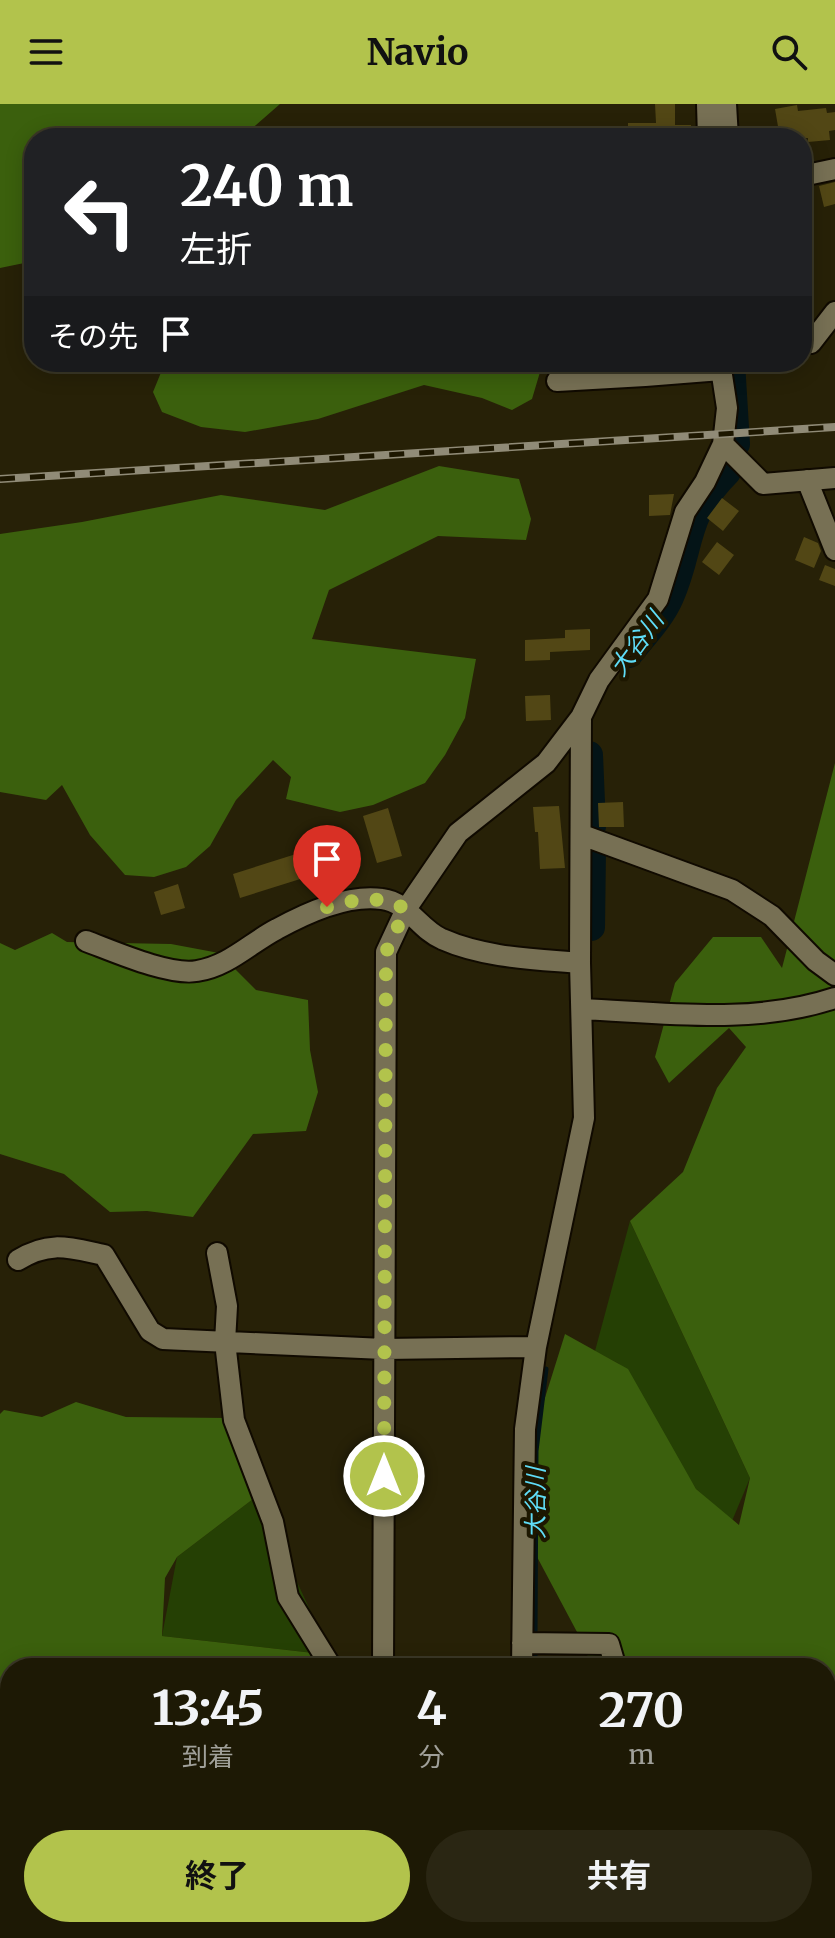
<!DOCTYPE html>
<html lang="ja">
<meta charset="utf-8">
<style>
body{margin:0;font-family:Merriweather,"Noto Sans JP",serif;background:#2a2613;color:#f1f3f6;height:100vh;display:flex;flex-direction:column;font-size:30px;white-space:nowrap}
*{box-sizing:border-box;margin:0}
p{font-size:26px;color:#a0a09a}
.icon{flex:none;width:44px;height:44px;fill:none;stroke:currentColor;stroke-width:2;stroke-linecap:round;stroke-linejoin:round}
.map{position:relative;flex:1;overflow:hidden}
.details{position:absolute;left:0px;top:1554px;width:836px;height:280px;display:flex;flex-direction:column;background:#1d1905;border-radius:32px 32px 0 0;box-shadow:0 4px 20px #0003,0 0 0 2px #3b3827}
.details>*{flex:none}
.top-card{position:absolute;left:24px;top:24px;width:788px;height:244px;border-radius:32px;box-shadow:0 4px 20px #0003,0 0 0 2px #3b3827;background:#202124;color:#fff;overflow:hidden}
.pin{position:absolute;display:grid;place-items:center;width:68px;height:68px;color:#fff;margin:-82px -34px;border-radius:50% 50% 50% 0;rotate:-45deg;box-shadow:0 0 8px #0007}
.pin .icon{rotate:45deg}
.me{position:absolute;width:88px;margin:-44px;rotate:0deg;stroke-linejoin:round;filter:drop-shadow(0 0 6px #0008)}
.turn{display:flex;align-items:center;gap:28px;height:168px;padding:0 24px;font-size:36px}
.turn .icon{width:104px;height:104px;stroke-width:2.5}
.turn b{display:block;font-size:56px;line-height:68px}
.then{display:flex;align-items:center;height:76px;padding:0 24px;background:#0003;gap:16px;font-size:30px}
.eta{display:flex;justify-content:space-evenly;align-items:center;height:136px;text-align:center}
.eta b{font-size:48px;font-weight:700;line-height:56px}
.primary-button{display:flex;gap:16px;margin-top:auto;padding:16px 24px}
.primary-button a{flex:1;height:92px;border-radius:48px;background:#b2c34c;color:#111;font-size:32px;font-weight:700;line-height:92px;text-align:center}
.primary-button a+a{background:#2a2613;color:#f1f3f6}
header{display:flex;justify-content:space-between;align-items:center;height:104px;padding:0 24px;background:#b2c34c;color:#111;font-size:36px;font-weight:700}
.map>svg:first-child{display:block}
.green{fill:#254004}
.forest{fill:#3b600d}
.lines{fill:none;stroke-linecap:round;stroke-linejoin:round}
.stream{stroke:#041417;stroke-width:5}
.river{stroke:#041417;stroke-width:28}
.building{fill:#524715}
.minor-casing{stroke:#100a00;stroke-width:24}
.minor{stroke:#777054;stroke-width:20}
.rail-casing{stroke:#908b77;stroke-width:8}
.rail{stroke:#1d1700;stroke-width:5;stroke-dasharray:15;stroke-linecap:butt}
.route{stroke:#b2c34c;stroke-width:14;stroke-dasharray:0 25.2}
.labels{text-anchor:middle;stroke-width:8;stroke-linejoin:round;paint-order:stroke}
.water-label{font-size:24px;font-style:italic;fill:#5fddf7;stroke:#1d1700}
</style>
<header><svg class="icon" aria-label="menu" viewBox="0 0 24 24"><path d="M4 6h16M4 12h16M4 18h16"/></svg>Navio<svg class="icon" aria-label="search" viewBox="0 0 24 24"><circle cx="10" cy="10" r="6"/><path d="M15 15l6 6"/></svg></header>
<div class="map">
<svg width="835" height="1834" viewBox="0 0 835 1834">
<rect width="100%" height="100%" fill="#272107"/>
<path class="green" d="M630,1117L750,1374L732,1417L696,1385L619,1260L595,1247Z
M257,1392L331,1551L162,1532L177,1453Z
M42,1824H388L352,1834H30Z"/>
<path class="forest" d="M0,0H280L241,34H34V157L0,164Z
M173,258H543L532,295L512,306L482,294L424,281L318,315L245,328L201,323L162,308L153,288L162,266Z
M439,362L519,375L531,415L526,436L438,432L329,486L312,535L476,555L465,614L445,651L425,679L373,701L340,708L286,695L291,673L273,656L236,696L210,742L186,763L154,773L125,771L90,731L62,681L46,696L0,688V430L82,418L221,391L325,406Z
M835,659V1834H686L685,1824H826V1564H591L585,1543L536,1451L533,1332L565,1230L628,1265L696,1385L739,1421L750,1374L630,1117L683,1068L717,984L746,943L729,924L669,979L655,953L675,879L713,833H761L782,864Z
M52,829L67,838L171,840L219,849L256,886L308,896L310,946L318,988L306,1027L253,1030L193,1113L147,1107L110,1108L64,1070L0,1050V839L15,846Z
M76,1298L126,1313L229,1314L257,1392L177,1453L165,1474L162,1532L331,1551L336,1564H10V1824H42L30,1834H0V1310L4,1306L42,1313Z
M385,1824H494L503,1834H352Z"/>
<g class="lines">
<path class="stream" d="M535,1533L536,1347L546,1265
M535,1564V1547
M543,1824L546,1834"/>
<path class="river" d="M731,258L736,340
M629,550C643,532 661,514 670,493C692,443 682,413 727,368
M589,651L592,722
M591,823L592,745"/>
</g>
<path class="building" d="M655,0H675V21H691V34H628V19H656Z
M797,1L798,7L826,4L827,9L835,8V26L829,27L830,36L808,38V34H780L775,5Z
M835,78V100L824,103L819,82Z
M674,390L670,411L649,412V391Z
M722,394L739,407L723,427L707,414Z
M804,433L818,439L821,447L814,464L795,456Z
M717,438L734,451L719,471L702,458Z
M825,461L835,465V482L819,476Z
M590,525V546L550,548V556L525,557V536L565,534V526Z
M550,591L551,616L526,617L525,592Z
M623,698L624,723H599L598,699Z
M559,702L565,764L540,765L538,728H535L533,703Z
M388,704L402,752L377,759L363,712Z
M332,746L339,770L315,778L313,771L240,794L233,770L296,750L298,756Z
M178,780L185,804L161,811L154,788Z"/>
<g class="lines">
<g class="minor-casing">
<path id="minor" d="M707,0L708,34
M726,0L728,34
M802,72L835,65
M811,239L835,208
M641,258L645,272L721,266
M557,277L645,272
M723,340L763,380L835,374
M807,376L835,446
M582,731L732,786L772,812L816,857L835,871
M86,837C113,847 169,872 197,867C229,862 250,839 277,825C306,809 348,790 382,795C408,798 420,826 442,835C485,854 535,855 580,859
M583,905C667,909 754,921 835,894
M217,1149L227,1202L225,1238L234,1316L273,1418L288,1493L332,1564
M18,1156C50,1136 70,1144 104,1151L150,1227L163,1235L384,1245L536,1243
M522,1539L609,1540L616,1564
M383,1564L386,848L406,805L458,729L546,659L581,613L599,576L658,495L685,408L705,378L723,340L727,304L720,258
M522,1564L525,1325L536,1243L584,1014L580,859L581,613
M515,1824L526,1832
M706,1824L707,1834
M30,1834L42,1824"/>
</g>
<use href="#minor" class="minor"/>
<g class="rail-casing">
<path id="rail" d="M0,375L835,323"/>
</g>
<use href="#rail" class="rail"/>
</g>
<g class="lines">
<path class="route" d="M327,803C358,795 377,790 406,805L386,848L384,1372"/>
</g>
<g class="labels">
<g class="water-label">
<text transform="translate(637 540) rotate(-54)" y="8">大谷川</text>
<text transform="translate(536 1399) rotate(-90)" y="8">大谷川</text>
</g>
</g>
</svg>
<div class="pin" style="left:327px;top:803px;background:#d93025"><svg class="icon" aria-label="arrive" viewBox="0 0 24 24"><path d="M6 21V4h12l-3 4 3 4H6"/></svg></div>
<svg class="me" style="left:384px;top:1372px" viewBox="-20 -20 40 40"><circle r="17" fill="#b2c34c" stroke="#fff" stroke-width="3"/><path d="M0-11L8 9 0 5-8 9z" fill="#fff"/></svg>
<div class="top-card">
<div class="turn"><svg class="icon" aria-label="left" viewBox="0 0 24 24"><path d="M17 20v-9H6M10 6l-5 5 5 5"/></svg><div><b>240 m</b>左折</div></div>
<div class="then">その先<svg class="icon" aria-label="arrive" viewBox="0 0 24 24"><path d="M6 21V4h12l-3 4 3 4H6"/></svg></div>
</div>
<section class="details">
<div class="eta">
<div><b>13:45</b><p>到着</p></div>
<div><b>4</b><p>分</p></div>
<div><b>270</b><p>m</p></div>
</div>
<div class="primary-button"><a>終了</a><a>共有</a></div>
</section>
</div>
